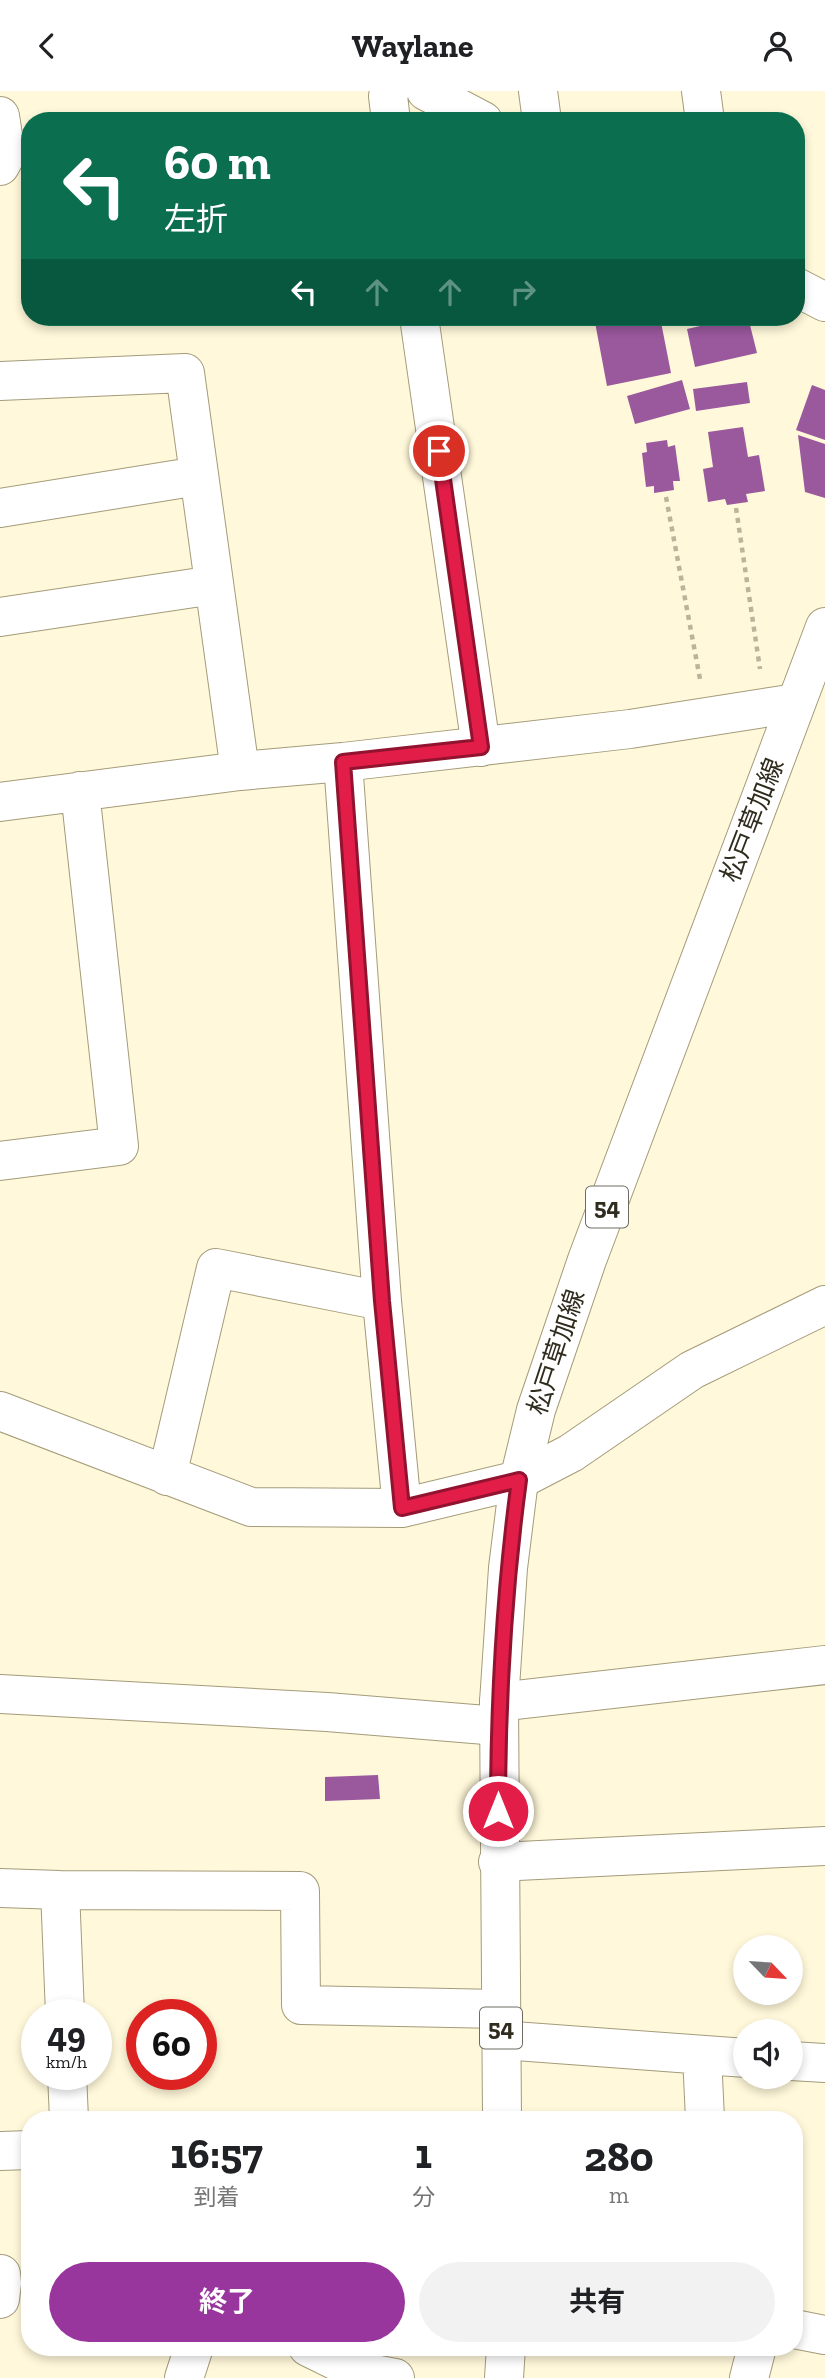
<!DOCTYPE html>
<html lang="ja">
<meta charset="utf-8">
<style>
body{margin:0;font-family:"Zilla Slab","Noto Sans JP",serif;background:#f2f2f2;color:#202124;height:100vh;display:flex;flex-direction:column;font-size:26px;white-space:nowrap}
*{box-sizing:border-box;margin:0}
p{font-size:23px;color:#757577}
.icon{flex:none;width:38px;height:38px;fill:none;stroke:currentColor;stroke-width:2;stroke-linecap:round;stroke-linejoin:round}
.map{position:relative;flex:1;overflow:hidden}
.sheet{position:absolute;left:21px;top:2020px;width:782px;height:245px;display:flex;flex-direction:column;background:#fff;border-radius:28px;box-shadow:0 4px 10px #0003}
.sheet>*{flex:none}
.top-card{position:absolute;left:21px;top:21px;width:784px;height:214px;border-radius:28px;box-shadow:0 4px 10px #0003;background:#0b6e4f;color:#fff;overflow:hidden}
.needle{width:46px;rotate:115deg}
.tools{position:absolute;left:733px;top:1844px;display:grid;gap:14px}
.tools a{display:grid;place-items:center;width:70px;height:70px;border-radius:50%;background:#fff;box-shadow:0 4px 10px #0003;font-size:35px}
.speed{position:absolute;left:21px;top:1908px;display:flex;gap:14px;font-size:35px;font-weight:700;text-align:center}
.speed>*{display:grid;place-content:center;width:91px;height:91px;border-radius:50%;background:#fff;box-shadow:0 4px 10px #0003;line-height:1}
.speed small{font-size:18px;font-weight:400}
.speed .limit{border:10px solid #d22;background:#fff;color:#111}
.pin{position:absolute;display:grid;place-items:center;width:60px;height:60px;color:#fff;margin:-30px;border:4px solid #fff;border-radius:50%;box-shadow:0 2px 7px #0007}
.me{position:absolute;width:77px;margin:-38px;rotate:0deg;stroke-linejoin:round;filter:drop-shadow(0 0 5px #0008)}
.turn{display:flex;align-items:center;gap:24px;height:147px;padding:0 28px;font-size:32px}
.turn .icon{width:91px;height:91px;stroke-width:2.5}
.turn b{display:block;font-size:49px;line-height:60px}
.lanes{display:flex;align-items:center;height:66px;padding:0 28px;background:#0003;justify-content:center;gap:35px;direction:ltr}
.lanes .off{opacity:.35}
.eta{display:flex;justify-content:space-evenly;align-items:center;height:119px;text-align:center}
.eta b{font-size:42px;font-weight:700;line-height:49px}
.primary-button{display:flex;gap:14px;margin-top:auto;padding:14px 28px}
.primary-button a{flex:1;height:80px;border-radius:42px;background:#98369e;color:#fff;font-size:28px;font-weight:700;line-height:80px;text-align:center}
.primary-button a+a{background:#f2f2f2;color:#202124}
header{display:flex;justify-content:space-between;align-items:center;height:91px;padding:0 28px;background:#fff;font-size:32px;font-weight:700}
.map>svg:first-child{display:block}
.building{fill:#9a589d}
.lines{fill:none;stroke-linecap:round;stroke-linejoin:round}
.minor-casing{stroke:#a49b79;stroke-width:40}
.major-casing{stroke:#a49b79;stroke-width:40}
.path{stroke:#bab49c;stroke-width:4.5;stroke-dasharray:5 5;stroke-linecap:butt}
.minor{stroke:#fff;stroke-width:38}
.major{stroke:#fff;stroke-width:38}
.route-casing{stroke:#92132f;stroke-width:18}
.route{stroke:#e11d48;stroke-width:12}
.labels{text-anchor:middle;stroke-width:7;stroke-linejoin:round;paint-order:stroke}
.shield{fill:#fff;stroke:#6e6c62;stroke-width:2}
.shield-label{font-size:24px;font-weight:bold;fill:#302d1f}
.street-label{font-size:26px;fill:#302d1f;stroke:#fff}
</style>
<header><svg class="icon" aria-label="back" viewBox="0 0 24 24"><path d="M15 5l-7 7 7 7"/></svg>Waylane<svg class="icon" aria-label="person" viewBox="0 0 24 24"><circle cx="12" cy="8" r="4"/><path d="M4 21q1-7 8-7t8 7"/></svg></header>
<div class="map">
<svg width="825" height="2287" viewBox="0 0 825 2287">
<rect width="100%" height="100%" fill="#fff8da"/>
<path class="building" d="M594,226H660L671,282L607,295Z
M677,226H700V227L678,232Z
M740,226H748L757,262L695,276L687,238Z
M682,289L690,318L635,333L627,305Z
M747,291L750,312L696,320L693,298Z
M812,294L825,299V349L796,339Z
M743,336L748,366L759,364L765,400L746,403L748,411L727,414L725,408L708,411L703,378L713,376L708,341Z
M798,344L825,353V407L805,401Z
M667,349L668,356L675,354L680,390H673L674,399L654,402V395L646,396L642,362L647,361L646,352Z
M378,1684L380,1708L325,1710V1686Z"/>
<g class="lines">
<g class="minor-casing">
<path id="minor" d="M390,0L388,5L391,30
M426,0L483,30
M538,0L542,30
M701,0L705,30
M0,25L6,64L0,75
M796,196L825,211
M419,226L481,656
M0,290L185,282L240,680
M0,417L198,385
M0,526L214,494
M343,671L382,1210L402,1417
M0,711L240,680L343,671L630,638L796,612
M0,1070L119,1055L80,700
M0,1320L251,1416L402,1417L519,1389L571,1362L692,1279L825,1214
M167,1385L216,1177L382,1210
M0,1603L327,1621L498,1635
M499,1611L825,1574
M498,1771L825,1755
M0,1797L60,1799L300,1800L301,1914L500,1918
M60,1799L65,1923
M501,1949L746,1967
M702,1965L705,2028
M791,1970L825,1972
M67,1983L69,2028
M0,2060L30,2059
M0,2208L2,2192L1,2183
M794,2238L825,2244
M308,2256L357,2280L395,2287
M184,2287L194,2256
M749,2287L757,2256"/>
</g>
<g class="major-casing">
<path id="major" d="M502,2028L499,1611L508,1477L519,1389L536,1319L587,1169L825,536
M504,2287L506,2256"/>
</g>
<path class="path" d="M666,406L700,588
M736,417L760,578"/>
<use href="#minor" class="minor"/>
<use href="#major" class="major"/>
</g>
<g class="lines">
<g class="route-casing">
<path id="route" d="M439,360L481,656L343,671L382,1210L402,1417L519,1389C504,1501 498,1607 498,1720"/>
</g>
<use href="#route" class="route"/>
</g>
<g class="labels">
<g class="shield">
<rect x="586" y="1095.5" width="42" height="41" rx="5"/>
<rect x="480" y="1916.5" width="42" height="41" rx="5"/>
</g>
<g class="shield-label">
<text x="607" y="1124">54</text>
<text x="501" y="1945">54</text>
</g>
<g class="street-label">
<text transform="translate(752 729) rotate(-69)" y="9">松戸草加線</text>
<text transform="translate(556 1261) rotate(-72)" y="9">松戸草加線</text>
</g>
</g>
</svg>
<div class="tools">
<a><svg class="needle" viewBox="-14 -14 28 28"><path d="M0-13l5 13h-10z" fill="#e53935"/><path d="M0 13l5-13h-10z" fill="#757577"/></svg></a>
<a><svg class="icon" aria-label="sound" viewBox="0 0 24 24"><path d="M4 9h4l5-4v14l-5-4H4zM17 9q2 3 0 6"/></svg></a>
</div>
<div class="speed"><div>49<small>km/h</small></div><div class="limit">60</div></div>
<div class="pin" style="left:439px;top:360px;background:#d93025"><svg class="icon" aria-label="arrive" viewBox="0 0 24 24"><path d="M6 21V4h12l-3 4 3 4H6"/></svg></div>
<svg class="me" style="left:498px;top:1720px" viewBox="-20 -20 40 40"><circle r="17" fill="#e11d48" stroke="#fff" stroke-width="3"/><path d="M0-11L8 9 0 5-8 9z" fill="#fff"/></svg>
<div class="top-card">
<div class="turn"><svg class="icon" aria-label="left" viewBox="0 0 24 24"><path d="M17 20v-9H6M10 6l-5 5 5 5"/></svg><div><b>60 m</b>左折</div></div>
<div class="lanes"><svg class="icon" aria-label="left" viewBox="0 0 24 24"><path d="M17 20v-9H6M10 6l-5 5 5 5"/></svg><svg class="icon off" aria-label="ahead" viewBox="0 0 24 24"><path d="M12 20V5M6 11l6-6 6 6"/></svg><svg class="icon off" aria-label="ahead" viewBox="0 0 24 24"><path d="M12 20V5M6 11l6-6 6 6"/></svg><svg class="icon off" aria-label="right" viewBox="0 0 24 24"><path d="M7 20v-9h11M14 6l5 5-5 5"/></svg></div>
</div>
<section class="sheet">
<div class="eta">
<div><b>16:57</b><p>到着</p></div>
<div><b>1</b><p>分</p></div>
<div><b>280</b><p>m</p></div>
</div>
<div class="primary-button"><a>終了</a><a>共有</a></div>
</section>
</div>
